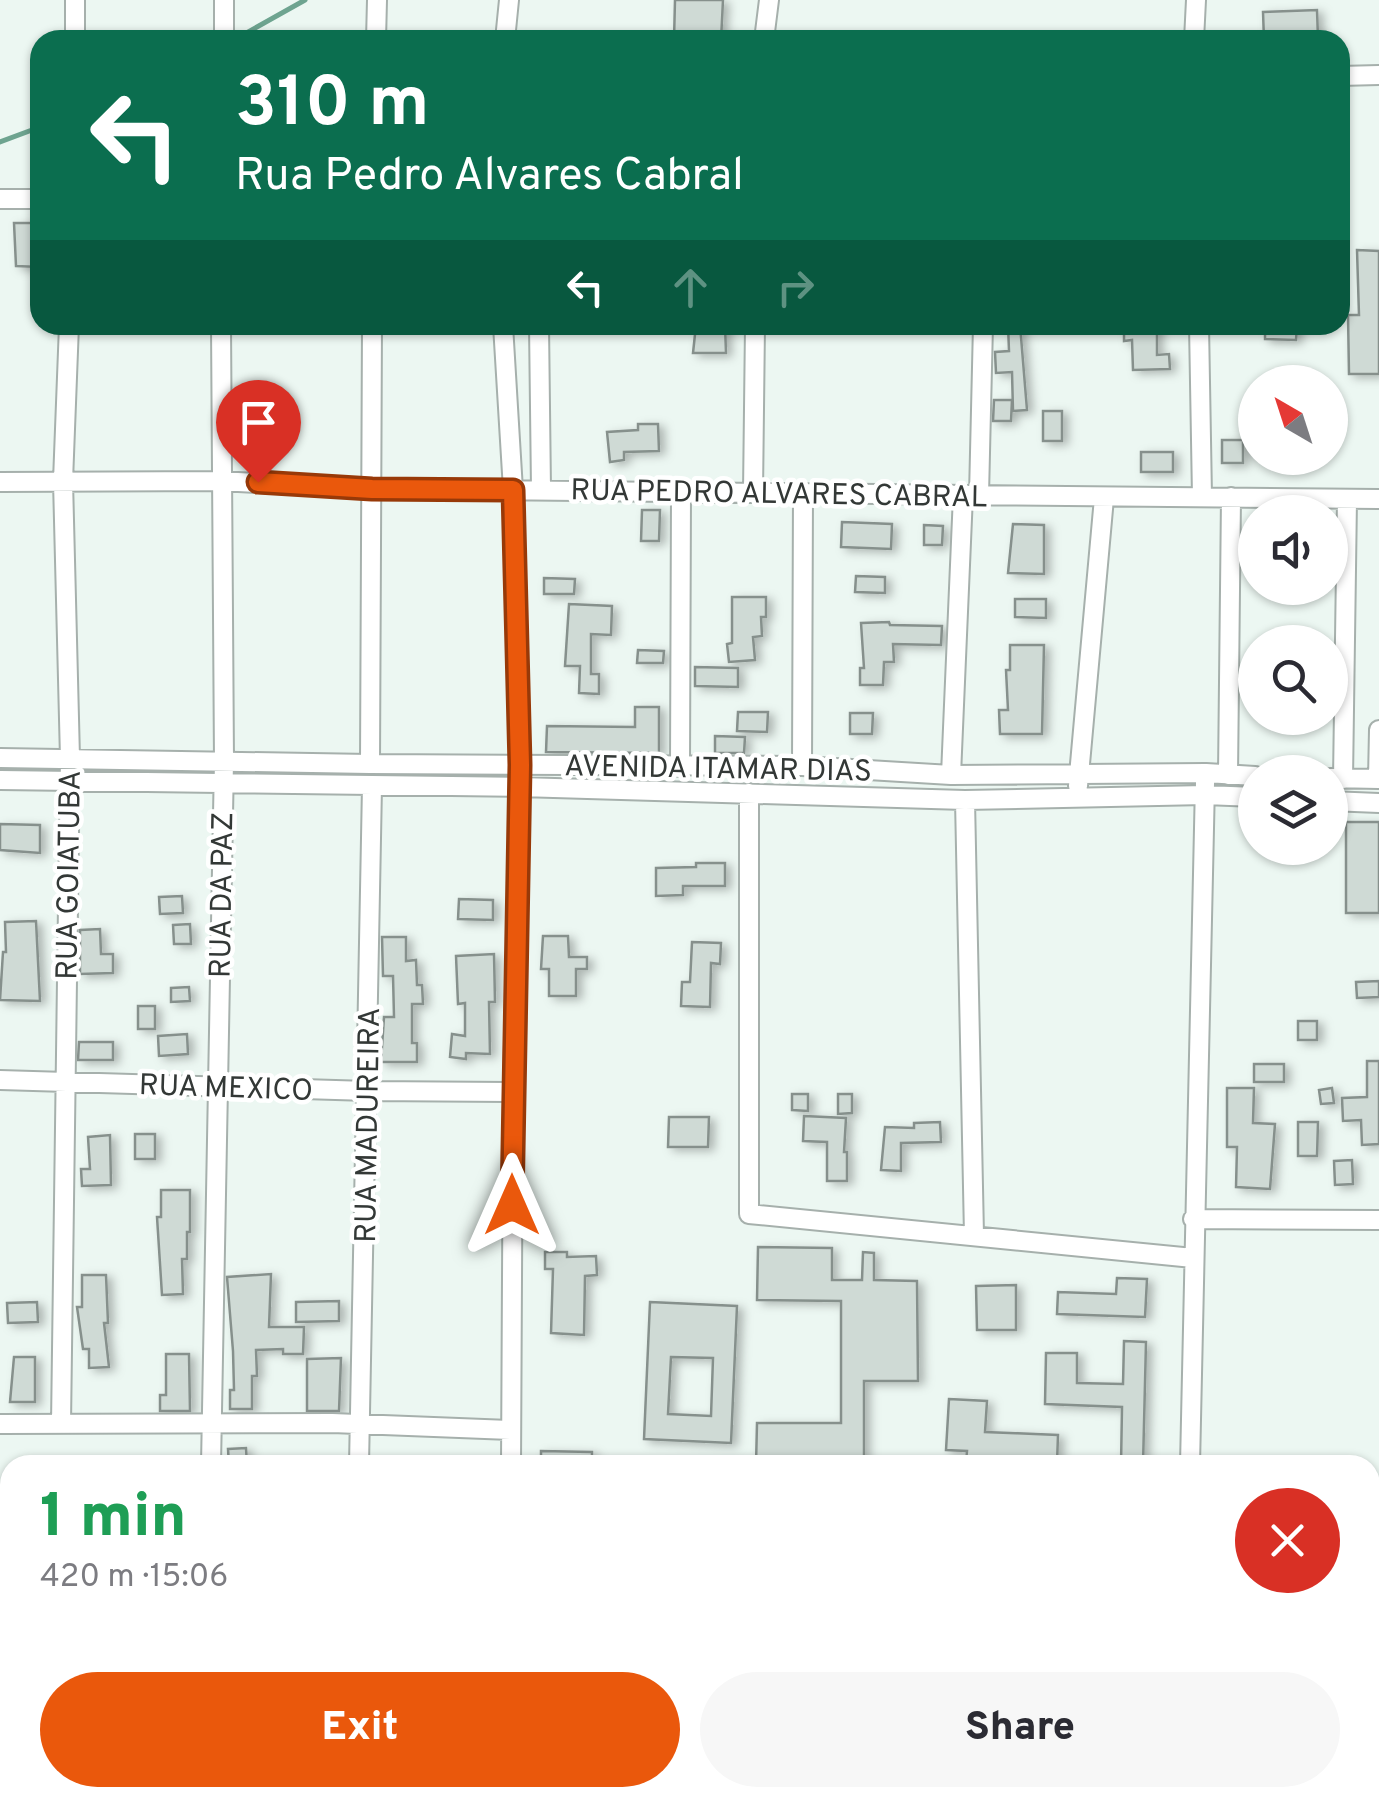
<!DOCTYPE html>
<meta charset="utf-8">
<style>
body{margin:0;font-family:Overpass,sans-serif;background:#f7f7f7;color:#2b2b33;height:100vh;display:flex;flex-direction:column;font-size:38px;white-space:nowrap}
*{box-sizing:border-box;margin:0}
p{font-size:32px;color:#7c7c81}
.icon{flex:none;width:55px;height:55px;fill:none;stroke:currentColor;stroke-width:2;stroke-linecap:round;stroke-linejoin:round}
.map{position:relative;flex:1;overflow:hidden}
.side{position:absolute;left:0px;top:1455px;width:1380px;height:352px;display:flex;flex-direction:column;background:#fff;border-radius:30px 30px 0 0;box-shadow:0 2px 8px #0004}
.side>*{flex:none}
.top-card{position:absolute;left:30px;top:30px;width:1320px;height:305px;border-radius:30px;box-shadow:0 2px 8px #0004;background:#0b6e4f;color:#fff;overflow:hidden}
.needle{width:65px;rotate:321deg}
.fabs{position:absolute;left:1238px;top:365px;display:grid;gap:20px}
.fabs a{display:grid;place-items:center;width:110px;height:110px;border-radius:50%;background:#fff;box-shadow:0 2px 8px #0004;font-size:50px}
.pin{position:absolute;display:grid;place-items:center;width:85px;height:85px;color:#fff;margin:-102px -42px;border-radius:50% 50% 50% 0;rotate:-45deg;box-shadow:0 0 10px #0007}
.pin .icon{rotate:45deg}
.me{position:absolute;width:110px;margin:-55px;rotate:0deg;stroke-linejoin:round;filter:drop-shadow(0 0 8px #0008)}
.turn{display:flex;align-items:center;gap:35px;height:210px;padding:0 40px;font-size:45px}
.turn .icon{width:130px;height:130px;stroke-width:2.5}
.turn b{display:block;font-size:70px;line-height:85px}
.lanes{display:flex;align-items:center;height:95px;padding:0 40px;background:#0003;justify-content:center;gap:50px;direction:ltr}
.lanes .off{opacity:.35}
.round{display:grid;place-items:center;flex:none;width:105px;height:105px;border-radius:52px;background:#f7f7f7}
.summary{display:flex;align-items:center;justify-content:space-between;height:170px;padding:0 40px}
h1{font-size:60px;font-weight:800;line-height:75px;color:#1e9e55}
.cta{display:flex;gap:20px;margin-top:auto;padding:20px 40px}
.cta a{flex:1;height:115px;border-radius:60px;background:#ea580c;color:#fff;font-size:40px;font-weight:800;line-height:115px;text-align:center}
.cta a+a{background:#f7f7f7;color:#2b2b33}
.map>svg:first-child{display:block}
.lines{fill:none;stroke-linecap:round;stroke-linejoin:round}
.stream{stroke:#6ea490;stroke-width:5}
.building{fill:#cfdad5;stroke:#86908c;stroke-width:2.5;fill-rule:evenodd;filter:url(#shadow)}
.minor-casing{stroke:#a6b0ac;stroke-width:22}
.minor{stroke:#fff;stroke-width:18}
.route-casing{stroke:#983908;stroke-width:25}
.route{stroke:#ea580c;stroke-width:18}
.labels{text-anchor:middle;stroke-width:9;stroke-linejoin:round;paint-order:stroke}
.street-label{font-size:30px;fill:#333836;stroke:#fff}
</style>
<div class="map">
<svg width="1379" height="1806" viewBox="0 0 1379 1806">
<defs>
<filter id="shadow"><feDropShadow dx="5.5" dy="3" stdDeviation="5" flood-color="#0004"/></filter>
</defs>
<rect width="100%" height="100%" fill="#ecf7f2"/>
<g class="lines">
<path class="stream" d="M234,40L305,0
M0,142L40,127"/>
</g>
<path class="building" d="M675,0H723L721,40H674Z
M1317,10L1318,39L1264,40L1263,12Z
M14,223H40V267L16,266Z
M1357,250L1379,251V374H1349L1348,315H1359Z
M696,325H725L726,353H693Z
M1008,325H1020L1027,410L1013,411L1012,372L996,373L995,352L1009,351Z
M1124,325H1157V355L1169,354L1170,369L1133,370L1132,340L1124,341Z
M1265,325H1297L1296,340L1265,339Z
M994,400H1012L1011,421H993Z
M1043,411H1062V441H1043Z
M638,424H658L659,451L624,452V460L610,462L607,432L638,430Z
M1222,440H1243V463H1222Z
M1141,452H1173V472H1141Z
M642,510H660L659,541H641Z
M842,522L892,524L891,549L841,547Z
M1013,524L1044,525V574L1008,573Z
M924,525L943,526L942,545H924Z
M856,576L885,577V593L855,592Z
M544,578L575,579L574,594H544Z
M732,597H766V617H761L762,636L753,637L755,660L729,662L727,644L732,643Z
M1015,599H1046V618L1015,617Z
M569,604L612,606L611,635L591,634V674H599V694L579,693L580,666H565Z
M889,622L890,625L942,626L941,645L893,644L894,662H884L883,685H860V668H864L861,623Z
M1010,645H1044L1042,734H1000L999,710H1008L1006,670H1010Z
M638,650L664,651L663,663H637Z
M695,667L738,668V687L695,686Z
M635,707H659V753L546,752L547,726L635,727Z
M738,712H768L767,732L737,731Z
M850,713H873L872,734H850Z
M715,736L745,737L744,753H715Z
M1346,822H1379V913H1346Z
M0,824L40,825V853L0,850Z
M696,863H725V886H683V895L656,896V868L696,867Z
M182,896L183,913L160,914L159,897Z
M459,899L493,900V920L458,919Z
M36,921L40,1001L0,1000L3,952H6L5,922Z
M190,924L191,944H174L173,925Z
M100,929L101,954H113V973L80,974V930Z
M543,936H568L569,957H587V969H576V996H549V969H541Z
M382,937H406V961L416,960L417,985H422L423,1004H412V1043H417V1062H381L384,1017H394L393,976H383Z
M692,942L721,943L720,964L711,963L710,1007L681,1006L682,982H690Z
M494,954L495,1002H489L490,1054L466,1053V1059L450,1057L452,1034L465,1036V1003L458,1004L456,956Z
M1379,981V997L1357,998L1356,982Z
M189,987L190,1001L171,1002V988Z
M138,1006H155V1029H138Z
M1298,1021H1317V1040H1298Z
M187,1034L188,1054L159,1056L158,1036Z
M79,1042H113V1060H78Z
M1367,1061H1379V1144L1362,1145L1361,1120L1343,1121L1342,1098L1367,1097Z
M1254,1064H1284V1082H1254Z
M1227,1088H1254L1253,1123L1275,1124L1270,1189L1236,1187L1237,1147H1227Z
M1332,1088L1334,1103L1321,1104L1319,1090Z
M792,1094H808V1111L792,1110Z
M838,1094H852V1113L838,1114Z
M804,1116L846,1118L844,1152H847V1181H827V1142L803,1141Z
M669,1117H709L708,1147H668Z
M940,1122L941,1142L901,1143V1171L881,1170L885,1127L914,1128V1123Z
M1298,1122H1318L1317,1156H1298Z
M135,1134H155V1159H135Z
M110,1135L111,1185L82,1186L81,1169H90L88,1137Z
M1352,1160L1353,1184L1335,1185L1334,1161Z
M161,1190H190V1232H187V1259H182L183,1294L162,1295L157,1217H161Z
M758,1247L832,1248V1280H862L863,1252L874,1253V1280L917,1281L918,1381H864V1465H756L757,1423H841V1301L757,1300Z
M545,1252H567V1257L596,1256L597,1275L585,1276L584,1335L551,1333L553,1269H545Z
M271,1274L269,1327H304L303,1354H283V1349L256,1350L257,1376H252V1409H230V1390H234L233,1351L227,1277Z
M82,1275H106L108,1323H104L109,1367L89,1368V1349H83L77,1307H82Z
M1117,1278L1147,1279L1145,1317L1057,1314L1058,1292L1116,1294Z
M1016,1285V1330H977L976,1286Z
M339,1301V1321L296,1322V1302Z
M37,1302L38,1322L8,1323L7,1303Z
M650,1302L737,1306L731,1443L644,1439ZM671,1357L713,1358L711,1416L668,1414Z
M1124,1341L1146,1342L1143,1465H1121L1122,1407L1045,1404L1046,1353H1077V1383L1123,1384Z
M166,1354H189L190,1411H160V1395H166Z
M14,1357H35V1402H10Z
M341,1358L339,1411H307V1359Z
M949,1399L987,1401L985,1432L1058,1435L1057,1463L966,1462L967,1451L946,1450Z
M246,1448L247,1465H229L228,1449Z
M541,1451L592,1452V1465H541Z"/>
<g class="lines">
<g class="minor-casing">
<path id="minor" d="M75,40V0
M224,40V0
M376,40L377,0
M505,40L509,0
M764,40L769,0
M1194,40L1196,0
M1340,76L1379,75
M0,199H40
M503,325L513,490L520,765L513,1092L511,1465
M539,325L541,490
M1199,325L1202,497
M0,482L220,481L372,489L1379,499
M753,492L755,325
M979,495L983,325
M0,758L370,764L802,766L951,775L1206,773L1255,776
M370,764L372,325
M802,766L803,493
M680,767L681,492
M951,775L963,495
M1228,775L1231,497
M1330,778L1379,779
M1343,779L1347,499
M1378,779L1379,730
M0,780L520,787L965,800L1205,795L1255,797
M1078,786L1104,498
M749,793V1214L1193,1258
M965,800L974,1235
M1330,801L1379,803
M0,1080L368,1091L513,1092
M1193,1219L1379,1220
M0,1424L332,1423L511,1430
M61,1424L70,758L63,481L69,325
M211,1465L224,761L221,325
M359,1465L372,786
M1190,1465L1205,783
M1370,1514H1379
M512,1798V1806
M198,1806V1798
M352,1806V1798
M739,1806L740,1798
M958,1806L959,1798
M1186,1806V1798"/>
</g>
<use href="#minor" class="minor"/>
</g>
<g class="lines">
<g class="route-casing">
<path id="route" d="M258,482L372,489L513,490L520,765L512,1205"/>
</g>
<use href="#route" class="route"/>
</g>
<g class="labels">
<g class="street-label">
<text transform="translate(779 493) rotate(1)" y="10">RUA PEDRO ALVARES CABRAL</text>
<text transform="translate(718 768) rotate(1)" y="10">AVENIDA ITAMAR DIAS</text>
<text transform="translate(68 875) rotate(-89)" y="10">RUA GOIATUBA</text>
<text transform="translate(221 895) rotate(-89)" y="10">RUA DA PAZ</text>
<text transform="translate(226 1087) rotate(2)" y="10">RUA MEXICO</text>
<text transform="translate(367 1125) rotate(-89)" y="10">RUA MADUREIRA</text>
</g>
</g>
</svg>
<div class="fabs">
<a><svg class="needle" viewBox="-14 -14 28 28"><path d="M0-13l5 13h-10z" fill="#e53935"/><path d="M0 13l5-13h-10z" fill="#7c7c81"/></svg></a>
<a><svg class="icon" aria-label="sound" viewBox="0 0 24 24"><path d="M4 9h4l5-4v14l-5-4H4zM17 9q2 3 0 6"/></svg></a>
<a><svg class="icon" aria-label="search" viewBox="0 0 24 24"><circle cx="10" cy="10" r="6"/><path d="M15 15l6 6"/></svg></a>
<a><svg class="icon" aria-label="layers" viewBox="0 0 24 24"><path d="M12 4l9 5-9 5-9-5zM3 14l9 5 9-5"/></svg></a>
</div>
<div class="pin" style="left:258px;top:482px;background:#d93025"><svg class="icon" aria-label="arrive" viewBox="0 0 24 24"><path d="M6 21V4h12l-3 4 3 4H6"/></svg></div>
<svg class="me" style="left:512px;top:1205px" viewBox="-20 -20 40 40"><path d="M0-17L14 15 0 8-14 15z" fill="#ea580c" stroke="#fff" stroke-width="4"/></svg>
<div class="top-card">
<div class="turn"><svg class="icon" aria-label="left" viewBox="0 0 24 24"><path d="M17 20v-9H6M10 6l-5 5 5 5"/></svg><div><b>310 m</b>Rua Pedro Alvares Cabral</div></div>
<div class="lanes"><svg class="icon" aria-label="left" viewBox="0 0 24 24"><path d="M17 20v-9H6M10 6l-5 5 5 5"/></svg><svg class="icon off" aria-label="ahead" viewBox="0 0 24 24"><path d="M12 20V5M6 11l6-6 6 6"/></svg><svg class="icon off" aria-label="right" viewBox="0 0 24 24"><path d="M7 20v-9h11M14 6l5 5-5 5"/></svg></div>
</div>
<section class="side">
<div class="summary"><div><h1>1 min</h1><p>420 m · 15:06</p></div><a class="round" style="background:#d93025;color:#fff"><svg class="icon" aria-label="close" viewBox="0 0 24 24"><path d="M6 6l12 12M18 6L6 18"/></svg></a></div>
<div class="cta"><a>Exit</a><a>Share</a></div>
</section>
</div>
